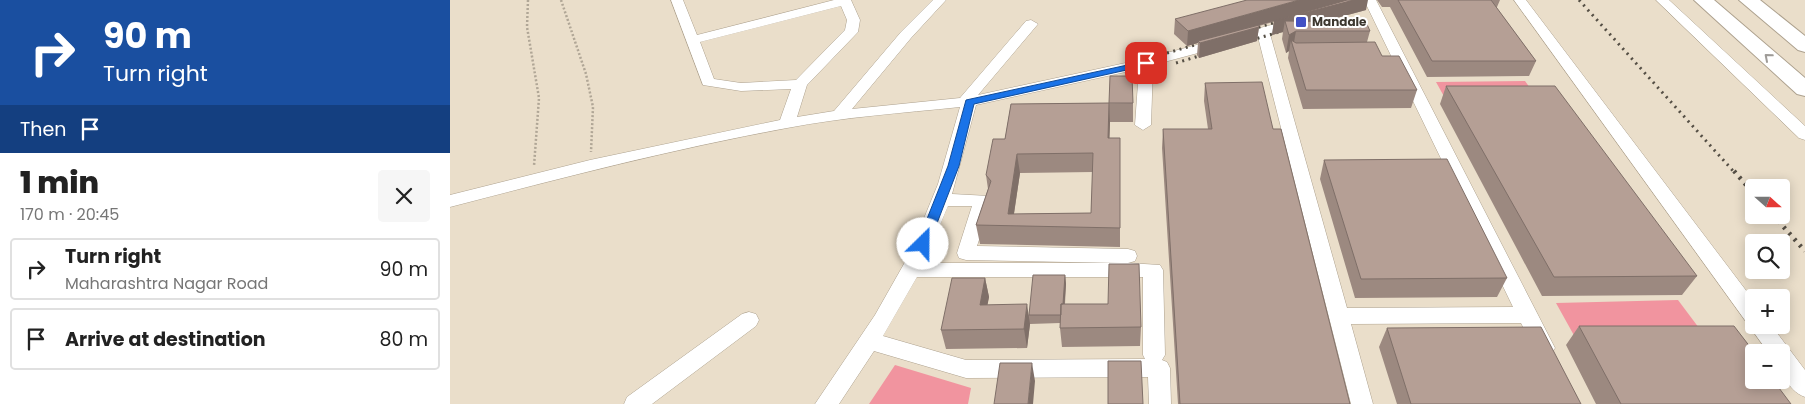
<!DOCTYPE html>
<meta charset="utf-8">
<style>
body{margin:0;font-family:Poppins,sans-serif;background:#f6f6f6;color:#222;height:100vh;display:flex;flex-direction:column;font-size:19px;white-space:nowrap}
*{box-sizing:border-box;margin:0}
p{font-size:16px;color:#767676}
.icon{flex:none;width:28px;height:28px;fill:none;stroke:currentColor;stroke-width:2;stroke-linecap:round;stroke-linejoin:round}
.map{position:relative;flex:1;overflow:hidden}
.drawer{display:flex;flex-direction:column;background:#fff;width:450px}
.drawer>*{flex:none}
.top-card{background:#1a4fa0;color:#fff;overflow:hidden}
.needle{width:32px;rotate:111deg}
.fabs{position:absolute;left:1295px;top:179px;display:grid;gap:10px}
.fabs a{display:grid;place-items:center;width:45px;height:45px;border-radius:5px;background:#fff;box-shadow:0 2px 12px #0003;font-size:25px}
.pin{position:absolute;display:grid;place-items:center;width:42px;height:42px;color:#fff;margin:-21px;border-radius:10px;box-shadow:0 2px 8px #0006}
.me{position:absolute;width:55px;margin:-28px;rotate:23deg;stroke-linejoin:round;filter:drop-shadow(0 0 4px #0008)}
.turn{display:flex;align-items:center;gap:18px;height:105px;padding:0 20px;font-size:22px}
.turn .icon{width:65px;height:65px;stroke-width:2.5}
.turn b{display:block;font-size:35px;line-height:42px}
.then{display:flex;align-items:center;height:48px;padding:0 20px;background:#0003;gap:10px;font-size:19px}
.round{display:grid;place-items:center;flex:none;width:52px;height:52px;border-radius:5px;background:#f6f6f6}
.overview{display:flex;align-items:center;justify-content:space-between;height:85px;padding:0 20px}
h1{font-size:30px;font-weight:800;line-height:38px}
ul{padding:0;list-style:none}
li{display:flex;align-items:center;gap:15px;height:62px;margin:0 10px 8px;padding:0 10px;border:2px solid #e0e0e0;border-radius:5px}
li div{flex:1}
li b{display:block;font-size:19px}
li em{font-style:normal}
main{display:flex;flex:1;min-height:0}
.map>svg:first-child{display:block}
.green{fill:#f1949f}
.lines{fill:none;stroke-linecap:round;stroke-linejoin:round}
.minor-casing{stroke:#ada18e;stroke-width:1}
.highway-casing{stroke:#ada18e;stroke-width:2}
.path{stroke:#b0a696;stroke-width:2.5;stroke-dasharray:2 2;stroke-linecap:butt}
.minor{fill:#fff;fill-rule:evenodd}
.highway{fill:#fff;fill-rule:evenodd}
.rail-far1{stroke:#554f45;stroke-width:3;stroke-dasharray:2 4.5;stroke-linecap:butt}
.rail{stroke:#554f45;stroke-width:4.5;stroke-dasharray:2.5 5.5;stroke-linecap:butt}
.wall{fill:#9c8980;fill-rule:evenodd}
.shaded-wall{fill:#7f6f68}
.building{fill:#b59f95;stroke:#7f6f68;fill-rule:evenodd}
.oneway{stroke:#9e9b97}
.route{fill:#1a73e8;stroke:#114b97}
.poi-dot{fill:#4251c5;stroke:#fff;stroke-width:2}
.labels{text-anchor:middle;stroke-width:4;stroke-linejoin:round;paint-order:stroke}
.far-poi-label{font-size:12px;font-weight:bold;fill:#3c372f;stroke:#fff;text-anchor:start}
</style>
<main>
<section class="drawer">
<div class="top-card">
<div class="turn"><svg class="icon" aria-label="right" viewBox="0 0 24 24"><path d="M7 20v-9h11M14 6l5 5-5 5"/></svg><div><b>90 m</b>Turn right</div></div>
<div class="then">Then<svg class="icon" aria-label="arrive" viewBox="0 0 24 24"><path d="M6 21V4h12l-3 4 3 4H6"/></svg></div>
</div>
<div class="overview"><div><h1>1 min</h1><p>170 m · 20:45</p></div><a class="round"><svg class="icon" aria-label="close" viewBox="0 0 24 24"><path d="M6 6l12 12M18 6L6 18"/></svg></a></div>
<ul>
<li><svg class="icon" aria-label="right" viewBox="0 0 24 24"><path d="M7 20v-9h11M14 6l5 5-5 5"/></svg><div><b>Turn right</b><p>Maharashtra Nagar Road</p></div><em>90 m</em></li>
<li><svg class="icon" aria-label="arrive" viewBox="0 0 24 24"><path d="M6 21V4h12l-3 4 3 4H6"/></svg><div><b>Arrive at destination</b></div><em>80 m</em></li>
</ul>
</section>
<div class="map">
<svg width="1355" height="404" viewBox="0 0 1355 404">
<rect width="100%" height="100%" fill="#eadeca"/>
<path class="green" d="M1075,81L1088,99L996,100L986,82Z
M1228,300L1255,336L1126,339L1106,303Z
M445,365L521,388L518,404H419Z"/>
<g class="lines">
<g class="minor-casing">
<path id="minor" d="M221,0H233L247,35L384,0H401L410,20L408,32L357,85L347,117L384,111L451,32L483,0H496L461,38L402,109L510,98L576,21L581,20L588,24L528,95L694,59L840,20H850L851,23L850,26L820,34L897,308L1063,307L914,0H926L1105,348L1101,354L1094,357L1087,354L1071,323L901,324L923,404H901L808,37L703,65L701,125L693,130L685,125L689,69L526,105L502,194L539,196L542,200L527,246L678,249L685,251L687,256L685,261L678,263L710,265L713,270L715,355L712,360L717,362L720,368L721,404H699L698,377L516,378L424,351L389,404H365L425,315L459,255L488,184L510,107C452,113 394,117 337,128C223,149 111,178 0,207V195L140,160L330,120L341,89L291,91L253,85ZM391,6L397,20L395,30L346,80L291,83L264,79L250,42ZM498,206H522L507,253L509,258L516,260L671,263H474ZM467,277H693V355L695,359L516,360L433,336Z
M1064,0H1076L1304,301V325H1321L1355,370V397C1336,390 1331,370 1331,352H1318Z
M1206,0H1219L1355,126V140L1349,138Z
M299,312L306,314L309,320L306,326L202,404H174L177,397L292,314Z"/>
</g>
<g class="highway-casing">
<path id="highway" d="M1244,0H1264L1355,78V96L1347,94Z
M1289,0H1310L1355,36V52L1348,50Z"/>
</g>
<path class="path" d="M78,0L77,27L89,98L84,166
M111,0L136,74L143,107L141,152"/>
<use href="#minor" class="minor"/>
<use href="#highway" class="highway"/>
<path class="rail-far1" d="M1129,0L1285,173
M796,31L836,19
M795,42L836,30
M717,53L762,40
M726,63L762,52"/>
<path class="rail" d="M1284,171L1304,194
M1323,215L1355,251"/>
</g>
<path class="wall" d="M927,0H1050L1047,7H1046L1086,61L1079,76L977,77L940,7H932Z
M916,10L872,22L920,31L917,42L967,90L961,108L853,109L838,58L839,51L836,53L832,39L833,32L822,35L824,21L840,17L809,26L807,41L749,58L747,55L748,43L737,46L724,34L725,19Z
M755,83L823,129L900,404H728L712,148L713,129H758L754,101Z
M996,86L1247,276L1232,295L1092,296L990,104Z
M683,103V122H660L659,138H670V247L530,244L526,225L538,189L536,175L555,139L561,104ZM643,172L641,213L564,214L570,173Z
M874,160L1057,278L1047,297L905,298L870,179Z
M615,275L616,284L615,304L691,327L690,346L612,347L610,328V323L580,324L577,348L496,349L491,330L535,278L539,297L537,305L579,315Z
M1129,326L1304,352V380L1341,404H1146L1116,345Z
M937,328L1131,404H947L929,347Z"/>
<path class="shaded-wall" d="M849,0H918L916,10L838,31L835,21L833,32L822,35L824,21L892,2L749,42L748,41V43L737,46L738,31Z
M809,27L807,41L749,58L750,43Z
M846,31L843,48L841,40L839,51L836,53L839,35Z
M659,103L660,122L659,157L658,138Z
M567,154L570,173L562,226L558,214Z
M615,275L616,284L613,323L612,315Z
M535,278L539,297L534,324L530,305Z
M577,304L580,324L577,348L574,329Z
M582,363L585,381L583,404H578Z"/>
<path class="building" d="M797,0H849L738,31L725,19Z
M897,0H904L824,21Z
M948,0H1041L1086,61H982Z
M835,21L916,22L920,31H846L839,35Z
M809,25V27L750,43L748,41Z
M841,40L846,43L925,42L932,56H949L967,90H856Z
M660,76H682L683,103H659Z
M812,82L823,129H831L900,404H730L713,129H762L755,83Z
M996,86H1105L1247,276L1104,277Z
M659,103L658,138H670V228L526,225L541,181L536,175L543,139H555L561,104ZM643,153L641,213L558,214L567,154Z
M997,159L1057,278L911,279L874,160Z
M659,264H689L691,327L610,328L611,304H658Z
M583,275H615L613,304H611V315H579Z
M502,278H535L530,305L577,304L574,329L491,330Z
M1129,326H1284L1304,352L1303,354L1304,380H1323L1341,404H1171Z
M1091,327L1131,404H961L937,328Z
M658,361H691L693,404H658Z
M550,363H582L578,404H544Z"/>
<defs><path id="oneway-chevron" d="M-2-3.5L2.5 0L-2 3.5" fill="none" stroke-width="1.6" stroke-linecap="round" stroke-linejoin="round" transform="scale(1.25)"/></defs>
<use class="oneway" href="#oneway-chevron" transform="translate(1318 57) rotate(-139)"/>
<path class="route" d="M696,61L700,63L699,65L524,104L509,166L479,244L477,248H469L467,244L498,166L516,100Z"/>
<rect class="poi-dot" x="845" y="16" width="12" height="12" rx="2.5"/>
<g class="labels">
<g class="far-poi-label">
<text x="862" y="26">Mandale</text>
</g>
</g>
</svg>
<div class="fabs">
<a><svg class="needle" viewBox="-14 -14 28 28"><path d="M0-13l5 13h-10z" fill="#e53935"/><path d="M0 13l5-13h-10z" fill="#767676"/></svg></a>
<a><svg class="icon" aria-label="search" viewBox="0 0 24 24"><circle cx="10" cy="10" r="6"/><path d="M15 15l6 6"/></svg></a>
<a>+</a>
<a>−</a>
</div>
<div class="pin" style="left:696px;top:63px;background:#d93025"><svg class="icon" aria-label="arrive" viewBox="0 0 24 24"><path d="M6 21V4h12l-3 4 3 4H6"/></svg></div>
<svg class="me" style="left:473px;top:244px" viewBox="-20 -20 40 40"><circle r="19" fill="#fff"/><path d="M0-13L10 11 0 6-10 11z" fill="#1a73e8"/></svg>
</div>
</main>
